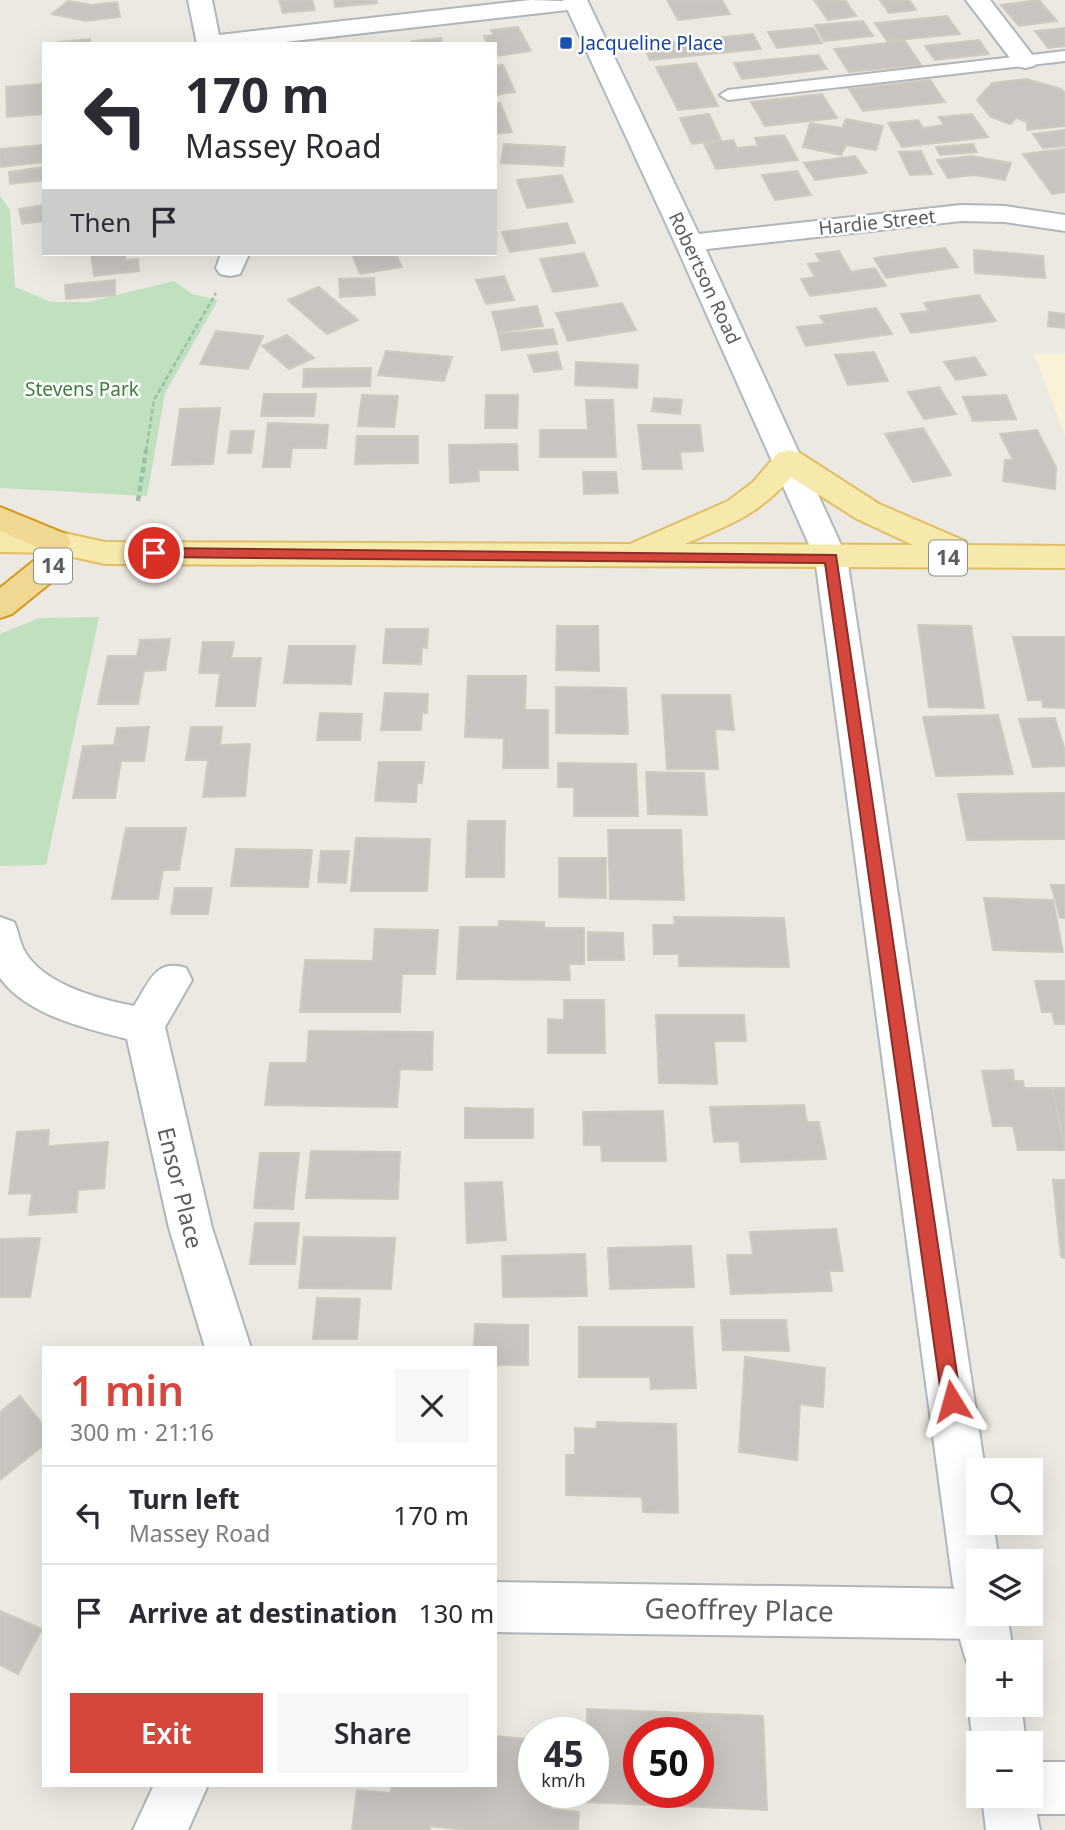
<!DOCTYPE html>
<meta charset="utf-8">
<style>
body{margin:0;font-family:"Noto Sans",sans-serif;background:#f7f7f7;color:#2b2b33;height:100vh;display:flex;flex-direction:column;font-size:26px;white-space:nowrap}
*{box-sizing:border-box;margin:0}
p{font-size:23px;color:#7c7c81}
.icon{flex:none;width:38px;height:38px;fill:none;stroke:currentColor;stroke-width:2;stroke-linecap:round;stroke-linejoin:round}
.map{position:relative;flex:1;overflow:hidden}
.drawer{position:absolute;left:42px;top:1346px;width:455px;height:441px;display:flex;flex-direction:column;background:#fff;border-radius:0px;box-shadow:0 7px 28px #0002}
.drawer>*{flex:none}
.hud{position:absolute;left:42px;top:42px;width:455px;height:214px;border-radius:0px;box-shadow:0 7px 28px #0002;background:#fff;color:#2b2b33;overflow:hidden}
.fabs{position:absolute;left:966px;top:1458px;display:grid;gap:14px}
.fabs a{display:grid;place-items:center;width:77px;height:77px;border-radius:0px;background:#fff;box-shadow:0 7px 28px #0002;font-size:35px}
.speed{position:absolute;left:518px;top:1717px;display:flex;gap:14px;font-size:35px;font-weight:700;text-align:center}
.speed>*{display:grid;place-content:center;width:91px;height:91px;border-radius:50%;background:#fff;box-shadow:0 7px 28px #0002;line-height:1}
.speed small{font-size:18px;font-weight:400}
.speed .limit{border:10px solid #d22;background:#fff;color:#111}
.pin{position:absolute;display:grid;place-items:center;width:60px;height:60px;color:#fff;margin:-30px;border:4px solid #fff;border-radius:50%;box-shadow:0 2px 7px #0007}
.me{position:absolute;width:77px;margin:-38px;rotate:352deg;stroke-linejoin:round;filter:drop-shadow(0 0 5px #0008)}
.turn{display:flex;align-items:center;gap:24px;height:147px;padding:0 28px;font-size:32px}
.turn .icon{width:91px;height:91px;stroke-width:2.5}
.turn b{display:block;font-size:49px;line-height:60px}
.then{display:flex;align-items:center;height:66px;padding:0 28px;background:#0003;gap:14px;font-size:26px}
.round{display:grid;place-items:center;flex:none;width:74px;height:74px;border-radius:0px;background:#f7f7f7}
.summary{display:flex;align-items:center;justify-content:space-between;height:119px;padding:0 28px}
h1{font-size:42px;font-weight:600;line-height:52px;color:#d5473d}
.action{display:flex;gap:14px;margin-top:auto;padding:14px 28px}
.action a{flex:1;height:80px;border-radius:0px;background:#d5473d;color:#fff;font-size:28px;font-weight:600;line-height:80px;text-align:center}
.action a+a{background:#f7f7f7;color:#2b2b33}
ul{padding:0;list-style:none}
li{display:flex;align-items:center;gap:21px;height:98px;padding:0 28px;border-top:2px solid #e1e1e2}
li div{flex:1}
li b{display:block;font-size:26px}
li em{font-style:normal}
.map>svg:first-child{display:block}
.commercial{fill:#f9f1d8}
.green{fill:#c0e0c0}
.building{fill:#c8c5c0;stroke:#cfcac0;stroke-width:2;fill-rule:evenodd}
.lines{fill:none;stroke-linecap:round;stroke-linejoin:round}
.lane-casing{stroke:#b2b4b7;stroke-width:4}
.street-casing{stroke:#b2b4b7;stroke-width:4}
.secondary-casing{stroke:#b3b6ba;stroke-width:4}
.primary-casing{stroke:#e1bd64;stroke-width:4}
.highway-casing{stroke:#d49718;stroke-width:4}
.path-far1{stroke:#9ac0a4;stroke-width:2.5;stroke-dasharray:5 2.5;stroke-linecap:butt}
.path{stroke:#9ac0a4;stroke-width:4.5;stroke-dasharray:6 3.5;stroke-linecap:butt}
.lane{fill:#fff;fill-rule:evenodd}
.street{fill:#fff;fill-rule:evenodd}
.secondary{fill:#fff;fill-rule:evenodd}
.primary{fill:#f5e9ab;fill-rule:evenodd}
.highway{fill:#f1d892;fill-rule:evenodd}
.route{fill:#d5473d;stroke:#8a2e28;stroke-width:2}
.transit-dot{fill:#1a4fb4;stroke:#fff;stroke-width:2.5}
.labels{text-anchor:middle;stroke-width:5;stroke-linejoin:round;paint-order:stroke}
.far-transit-label{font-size:19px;fill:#164399;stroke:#fff;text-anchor:start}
.far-street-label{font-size:19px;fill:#5a5d60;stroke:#fff}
.far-park-label{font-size:19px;fill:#3d7c3f;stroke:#fff}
.shield{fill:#fff;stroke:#8c8e90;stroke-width:2}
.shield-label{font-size:21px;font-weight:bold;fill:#5a5d60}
.street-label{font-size:23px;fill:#5a5d60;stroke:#fff}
.near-street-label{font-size:28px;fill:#5a5d60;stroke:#fff}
</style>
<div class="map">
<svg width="1065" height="1830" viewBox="0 0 1065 1830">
<rect width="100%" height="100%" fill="#ebe9e1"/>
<path class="commercial" d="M1034,354H1065V437Z"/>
<path class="green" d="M0,196L10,210L15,287L51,302H88L174,281L192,294L218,300L165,393L147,496L0,488Z
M99,617L46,865L0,866V634L39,618Z"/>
<path class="building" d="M279,0H312L315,10L283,13Z
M334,0H376L377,3L335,7Z
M667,0H722L730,14L678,20Z
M814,0H845L856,16L828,20Z
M880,0H909L916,10L889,13Z
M1039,0L1057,21L1019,26L1001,5Z
M68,1L92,5L117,2L120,17L86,21L52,14Z
M947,16L960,34L887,41L875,23Z
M863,21L873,36L824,41L815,25Z
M518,27L531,51L495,56V44H487L484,36L494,35L491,30Z
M813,28L822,43L777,48L768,32Z
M1065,28V46L1048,48L1035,31Z
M753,34L761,49L650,60L643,45Z
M441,38L442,44H413L412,41Z
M90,39L91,44H59V42Z
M979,40L989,54L935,60L925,46Z
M905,41L921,65L849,72L834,49Z
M818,55L827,69L742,79L734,63Z
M696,63L718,106L678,110L656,67Z
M503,65L515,92L495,95V66Z
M1026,79L1061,89L1065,93V126L1027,130V122L1016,118L1010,124L991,117L977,100L992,83Z
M930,80L945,102L863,111L849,89Z
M41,84L42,114L7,117L6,87Z
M822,94L837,118L765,126L751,102Z
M500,103L512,132L495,134V104Z
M709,114L721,140L692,144L680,118Z
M972,114L988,137L902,147L888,123L918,120L923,128L944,125L939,117Z
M846,119L883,126L876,150L846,145L841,155L803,147L810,123L842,128Z
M1065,130V146L1043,148L1033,134Z
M784,135L798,160L716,169L704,144L733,140L737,148L758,146L755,138Z
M504,144L565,147L563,166L501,163Z
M973,144L977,152L940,155L936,147Z
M42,145L44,162L0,167V149Z
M1065,149V192L1052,194L1023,154Z
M921,151L932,174L910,175L899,152Z
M855,156L867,173L815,180L804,163Z
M972,156L1011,163L1005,180L974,175L948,178L937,160Z
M44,167V180L10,184L9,172Z
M797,171L811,195L775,200L762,175Z
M562,175L573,202L527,208L517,180Z
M44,205V221L22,224L19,209Z
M567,223L575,243L510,252L502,232Z
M945,248L958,267L886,278L874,258Z
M974,250L1043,256L1045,278L975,273Z
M839,251L851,272L875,268L886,286L810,296L801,279L815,277L808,264L821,262L816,254Z
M584,253L598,286L553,292L540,259Z
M91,254H125L126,260L138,259L139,271L94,276Z
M352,254H396L402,267L360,274Z
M504,276L514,300L486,304L476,280Z
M374,278L375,295L340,297L339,279Z
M115,280V295L66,299L65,285Z
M319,287L358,320L327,334L288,300Z
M979,295L996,321L911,333L901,314L929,311L924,303Z
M622,303L636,330L568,341L556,313Z
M537,306L543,326L498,332L492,312Z
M876,308L892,334L806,346L797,327L825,324L820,316Z
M1049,312L1065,314V328L1048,326Z
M553,329L557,344L502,350L498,334Z
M216,331L263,336L248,369L200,364Z
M287,335L314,358L289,369L262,346Z
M386,351L452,357L444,381L378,375Z
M557,352L562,369L534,372L528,355Z
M874,352L888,381L848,385L835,355Z
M975,357L986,375L956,380L944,362Z
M576,362L638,365L637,388L575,385Z
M371,368L370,386L303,387L304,369Z
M939,387L956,414L924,419L908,392Z
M264,394H316L314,416H261Z
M362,395L398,396L394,427L358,426Z
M486,395H518L517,428H485Z
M1006,395L1016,419L973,421L963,397Z
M654,398L682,400L680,414L652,411Z
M586,400H613L616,457H540V430H588Z
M220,408L213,464L172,465L180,409Z
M268,423L328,425L326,448H292L290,467H263Z
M638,425H700L703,451L680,452L682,469H643Z
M923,428L951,475L913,482L885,434Z
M1037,430L1056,467L1055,489L1003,481L1005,460H1013L1000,434Z
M231,431H254L251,453H228Z
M357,436H418V463L355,464Z
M517,444L518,470H478L479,481L450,483L449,445Z
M583,472H616L618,493L584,494Z
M918,625L971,626L984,708L929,707Z
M557,626H598L599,671L556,670Z
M386,629H428L427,648L422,647L421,664L383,663Z
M1013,637H1065V708L1043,707L1042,700H1028Z
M170,639L165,670L144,671L138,704H98L108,656H137L140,640Z
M203,642H234L231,658H261L255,706H216L220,673H199Z
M289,646H355L351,684L284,683Z
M468,676H526L525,710H548V768H503L504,738L465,737Z
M556,687L626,688L628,734L556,733Z
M385,693L428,694L427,713H422L421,730H381Z
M662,695H730L734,730L715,729L718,769H667Z
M320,713L362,714L360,740H317Z
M998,715L1013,774L936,776L923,717Z
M1055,718L1065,751V766L1033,767L1019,719Z
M149,727L144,761H121L115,798H73L83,746L114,745L117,728Z
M191,727H222L220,745L250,744L245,796L203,797L208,760H186Z
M379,762H424L422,783H417L416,802L375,801Z
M558,763L636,764L638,816H574V787H558Z
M646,772L704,773L707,815L648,814Z
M1065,793V839L967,840L958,794Z
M468,821H505L504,877H466Z
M126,828H186L179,870H163L158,899H112Z
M608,830H681L684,900L610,899Z
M356,838L430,839L427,891H351Z
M236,849L312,850L308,887L231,886Z
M321,851H349L346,883L318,882Z
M559,858H606V898L559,897Z
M1051,885H1065V918H1060Z
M175,888H212L208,914H171Z
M984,898L1053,900L1063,952L993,950Z
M674,917L784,918L789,967L679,966V954H654L653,925H675Z
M499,921L544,922V928H584V964H569L570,980L457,979L460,927H499Z
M375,929L438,930L435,974H402L400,1012H300L305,960L373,961Z
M588,932L623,933L624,960H588Z
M1035,981H1065V1024H1055L1052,1012H1042Z
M564,1000H604L605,1053H548V1019L564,1020Z
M656,1015H744L746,1041H714L717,1084L659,1083Z
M309,1031L433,1032L432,1070L400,1069L397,1107L265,1105L270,1063H307Z
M1013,1070L1014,1081H1023L1024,1088H1052L1065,1150H1018L1013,1126H993L982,1071Z
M1052,1088H1065V1146Z
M804,1105L807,1122H819L826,1159L741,1162L739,1141L714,1142L710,1107Z
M465,1108L533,1109V1138H465Z
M663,1111L666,1161H602L601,1145H584L583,1112Z
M49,1130L48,1146L108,1142L104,1188L78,1190L76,1212L29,1215L32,1193L9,1194L17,1132Z
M311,1151L400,1152L398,1199L306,1198Z
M260,1153H299L293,1209L254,1208Z
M1053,1180H1065V1258L1061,1257Z
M502,1182L506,1240L467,1243L465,1183Z
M255,1223H299L295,1264H250Z
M836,1229L843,1271H829L832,1291L731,1294L727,1255H753L750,1232Z
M304,1237L395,1238L391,1289L299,1288Z
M40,1238L30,1297H0V1239Z
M691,1246L694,1287L610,1289L608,1248Z
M585,1254L587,1296L503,1297L502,1256Z
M317,1298L360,1299L357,1339H313Z
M721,1320H786L789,1351L723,1350Z
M475,1324L528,1325V1365H495V1348H474Z
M579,1327H692L696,1388L651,1389L650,1377H579Z
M745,1357L825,1368L823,1407L800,1404L797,1460L739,1452Z
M20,1396L44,1426V1445L0,1480V1412Z
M597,1422L676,1424L678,1513L643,1512L642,1497L566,1495V1455H575V1428L596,1429Z
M0,1611L42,1629L18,1674L0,1665Z
M587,1709L763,1716L767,1810L586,1802V1792H593V1732H587ZM639,1732H698V1792H639Z
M495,1736L534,1740V1792H552L551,1809L579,1812L578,1830H466L430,1826V1830H352L357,1790L391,1793L392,1785H495Z"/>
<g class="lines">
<g class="lane-casing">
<path id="lane" d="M1065,51V61L728,100L720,95L728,90Z"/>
</g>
<g class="street-casing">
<path id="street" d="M188,0H212L219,35L531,0L588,2L584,7L576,9L267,44H197Z
M966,0H990L1037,61L1034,66L1025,68L1016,66Z
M961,205L1005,206L1065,215V231L1005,222L961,221L689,251L679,249L675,243L679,237L689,235Z
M221,254H249L240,274L230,276L220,274L216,268Z
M0,917L14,922C18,930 19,939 23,948C40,984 99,999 134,1006C149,983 155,958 186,968L192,980L165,1027L212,1228L251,1348H205L169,1228L127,1039C84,1028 27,1015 0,978Z
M495,1582L978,1589V1614H1007L1000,1632L982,1639L495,1632Z
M1031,1762H1065V1814H1031L1012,1807L1008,1796H1031Z
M154,1785H208L188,1830H133Z"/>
</g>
<g class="secondary-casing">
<path id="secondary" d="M563,0H587L703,243L847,558L985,1470H978V1522H993L999,1561H978V1614H1007L1013,1652H978V1673L970,1670C962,1650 953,1624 962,1603L953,1585L815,558L675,243Z
M978,1685V1704H1021L1026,1743H978V1754C970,1732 965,1704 978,1685Z
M1031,1787L1040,1830H986L982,1796H1031Z"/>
</g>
<g class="primary-casing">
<path id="primary" d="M789,450L800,453L879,504L965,541L968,545L1065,546V568L105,564L55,553L0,552V530L55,531L105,542L630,544L728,501L753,482L778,453ZM791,477L857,519L913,545L685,544C729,525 759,515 791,477Z"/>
</g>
<g class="highway-casing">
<path id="highway" d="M0,507L66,534L71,542L66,550L55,553L44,550L0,531Z
M48,556L60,559L64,567L60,575L12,614L0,618V588L36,559Z"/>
</g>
<path class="path-far1" d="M146,451L154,400L216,293"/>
<path class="path" d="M138,501L146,450"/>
<use href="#lane" class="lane"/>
<use href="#street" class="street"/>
<use href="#secondary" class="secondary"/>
<use href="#primary" class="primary"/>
<use href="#highway" class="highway"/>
</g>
<path class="route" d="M154,548L836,555L961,1401L959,1408L952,1410L945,1408L942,1401L825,563L154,557L147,553Z"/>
<rect class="transit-dot" x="559" y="36" width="14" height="14" rx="3.5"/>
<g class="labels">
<g class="far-transit-label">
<text x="580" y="50">Jacqueline Place</text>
</g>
<g class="far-street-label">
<text transform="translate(877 222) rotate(-6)" y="7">Hardie Street</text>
<text transform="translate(705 278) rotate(65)" y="7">Robertson Road</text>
</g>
<g class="far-park-label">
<text x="82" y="396">Stevens Park</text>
</g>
<g class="shield">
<rect x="929" y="540.5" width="38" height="35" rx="5"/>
<rect x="34" y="548.5" width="38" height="35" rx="5"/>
</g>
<g class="shield-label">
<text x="948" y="565">14</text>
<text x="53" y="573">14</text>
</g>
<g class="street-label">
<text transform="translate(180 1188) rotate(76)" y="8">Ensor Place</text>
</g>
<g class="near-street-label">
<text transform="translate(739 1610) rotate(1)" y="10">Geoffrey Place</text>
</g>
</g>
</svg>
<div class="fabs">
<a><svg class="icon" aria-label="search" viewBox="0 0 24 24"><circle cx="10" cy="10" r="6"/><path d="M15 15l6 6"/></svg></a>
<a><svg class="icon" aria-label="layers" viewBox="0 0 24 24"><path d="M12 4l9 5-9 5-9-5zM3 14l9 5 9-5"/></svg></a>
<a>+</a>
<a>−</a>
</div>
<div class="speed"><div>45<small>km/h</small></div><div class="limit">50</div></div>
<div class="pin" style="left:154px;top:553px;background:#d93025"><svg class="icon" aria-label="arrive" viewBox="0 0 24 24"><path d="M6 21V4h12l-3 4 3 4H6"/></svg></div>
<svg class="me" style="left:952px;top:1401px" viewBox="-20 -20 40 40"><path d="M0-17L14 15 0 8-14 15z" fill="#d5473d" stroke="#fff" stroke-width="4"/></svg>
<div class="hud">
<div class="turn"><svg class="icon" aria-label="left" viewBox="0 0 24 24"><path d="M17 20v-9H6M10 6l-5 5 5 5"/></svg><div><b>170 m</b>Massey Road</div></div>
<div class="then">Then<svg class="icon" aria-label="arrive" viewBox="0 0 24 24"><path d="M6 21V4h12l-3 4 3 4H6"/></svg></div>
</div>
<section class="drawer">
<div class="summary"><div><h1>1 min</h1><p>300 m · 21:16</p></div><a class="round"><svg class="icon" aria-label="close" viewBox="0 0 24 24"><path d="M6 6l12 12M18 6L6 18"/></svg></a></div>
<ul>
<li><svg class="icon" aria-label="left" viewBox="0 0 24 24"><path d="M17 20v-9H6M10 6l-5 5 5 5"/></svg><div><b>Turn left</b><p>Massey Road</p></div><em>170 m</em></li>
<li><svg class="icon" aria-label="arrive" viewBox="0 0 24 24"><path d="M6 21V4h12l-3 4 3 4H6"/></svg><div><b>Arrive at destination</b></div><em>130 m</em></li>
</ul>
<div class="action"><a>Exit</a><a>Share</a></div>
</section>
</div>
